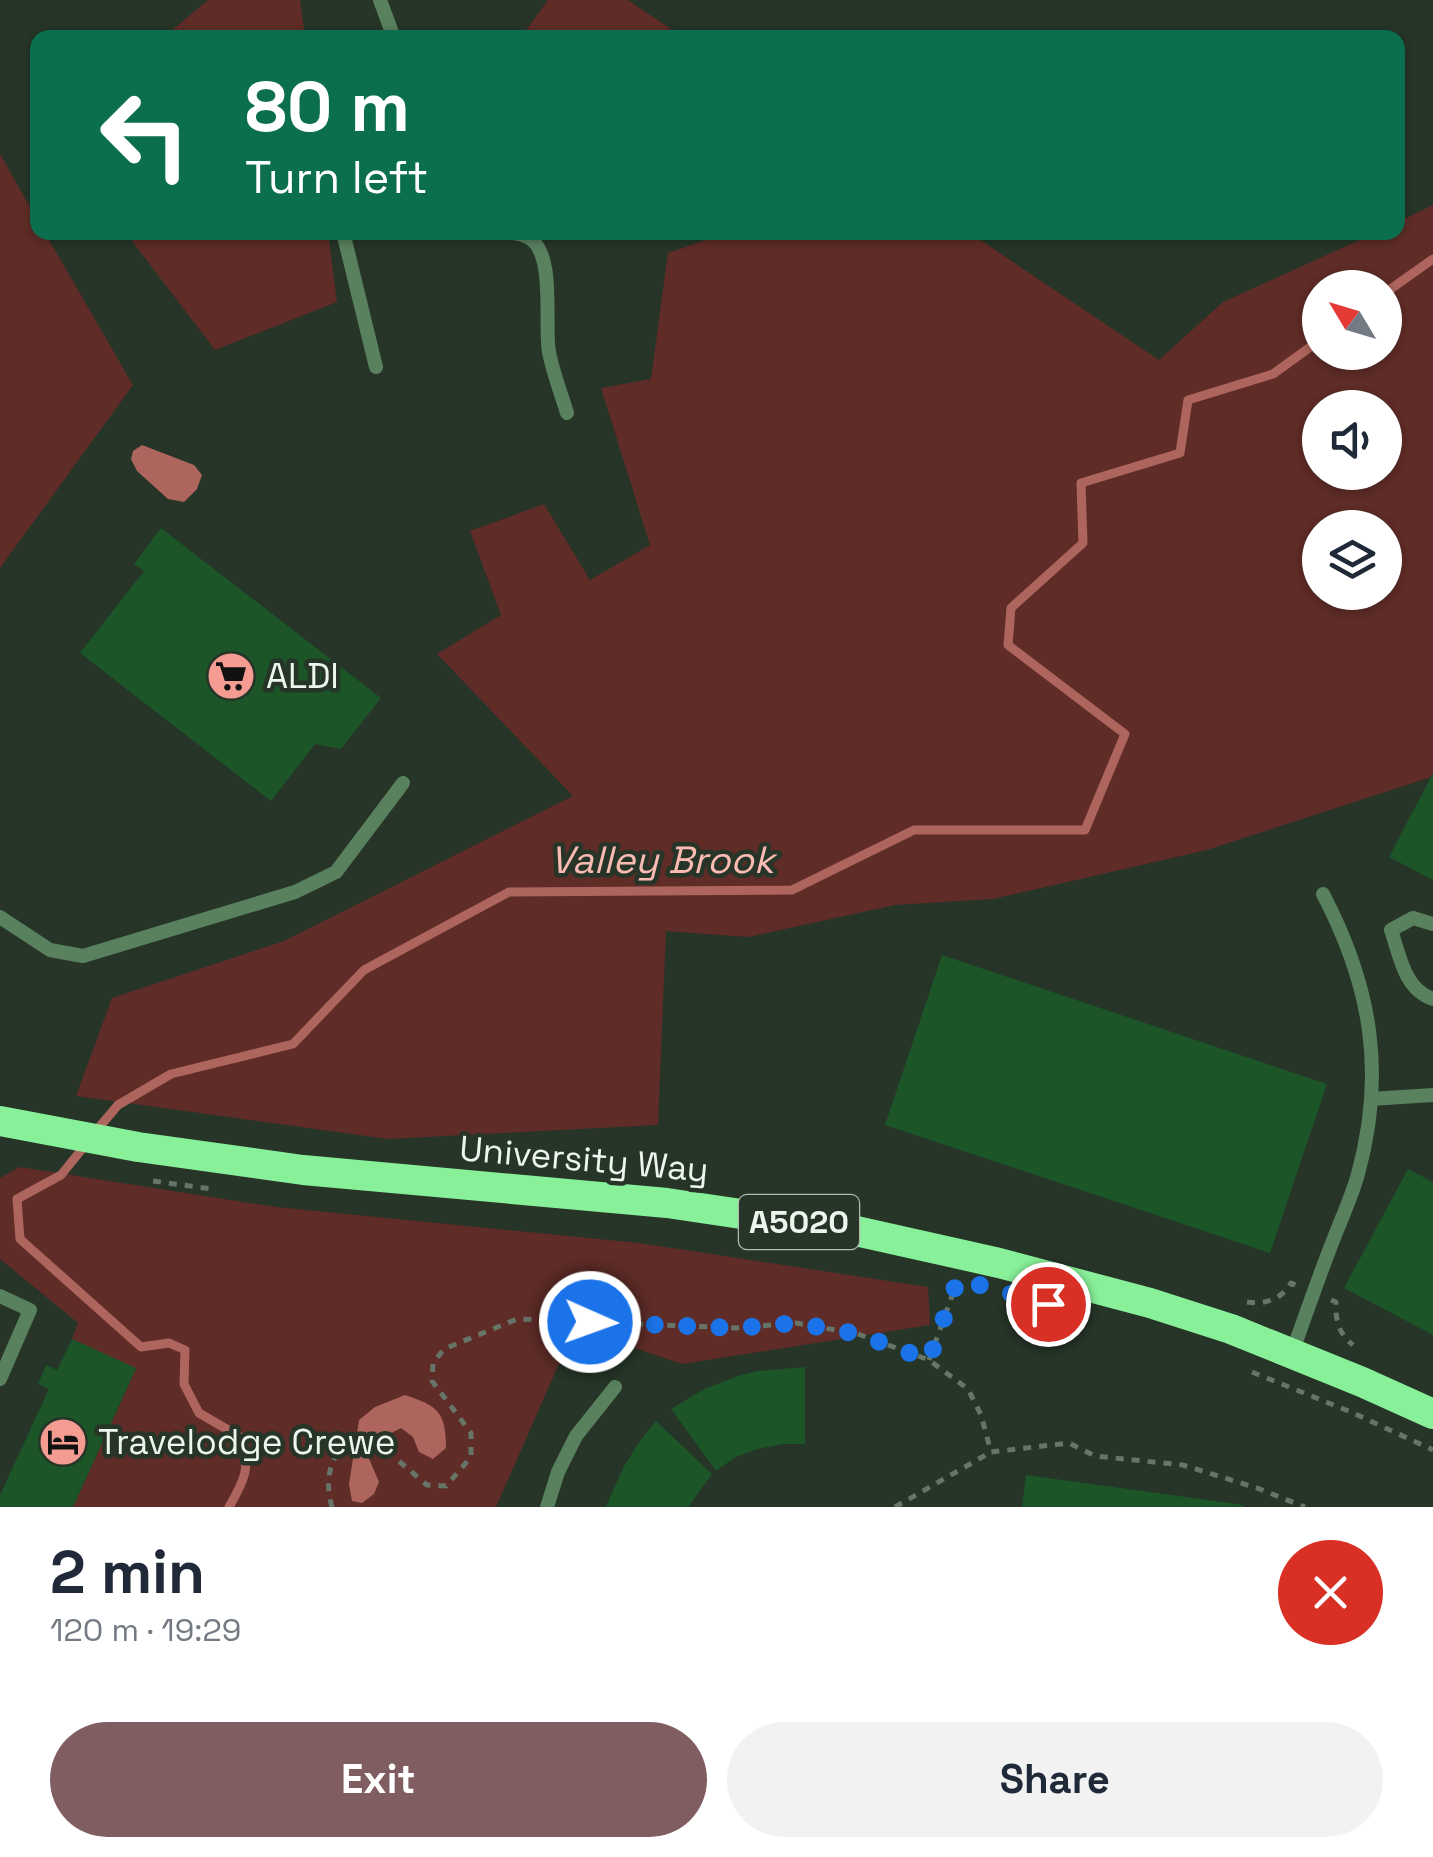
<!DOCTYPE html>
<meta charset="utf-8">
<style>
body{margin:0;font-family:"Space Grotesk",sans-serif;background:#f2f2f3;color:#1f2937;height:100vh;display:flex;flex-direction:column;font-size:38px;white-space:nowrap}
*{box-sizing:border-box;margin:0}
p{font-size:32px;color:#747a83}
.icon{flex:none;width:55px;height:55px;fill:none;stroke:currentColor;stroke-width:2;stroke-linecap:round;stroke-linejoin:round}
.map{position:relative;height:1507px;overflow:hidden}
.sheet{display:flex;flex-direction:column;background:#fff;flex:1}
.sheet>*{flex:none}
.guide{position:absolute;left:30px;top:30px;width:1375px;height:210px;border-radius:20px;box-shadow:0 2px 8px #0004;background:#0b6e4f;color:#fff;overflow:hidden}
.needle{width:65px;rotate:308deg}
.buttons{position:absolute;left:1302px;top:270px;display:grid;gap:20px}
.buttons a{display:grid;place-items:center;width:100px;height:100px;border-radius:50%;background:#fff;box-shadow:0 2px 8px #0004;font-size:50px}
.pin{position:absolute;display:grid;place-items:center;width:85px;height:85px;color:#fff;margin:-42px;border:5px solid #fff;border-radius:50%;box-shadow:0 2px 10px #0007}
.me{position:absolute;width:110px;margin:-55px;rotate:92deg;stroke-linejoin:round;filter:drop-shadow(0 0 8px #0008)}
.turn{display:flex;align-items:center;gap:35px;height:210px;padding:0 50px;font-size:45px}
.turn .icon{width:130px;height:130px;stroke-width:2.5}
.turn b{display:block;font-size:70px;line-height:85px}
.round{display:grid;place-items:center;flex:none;width:105px;height:105px;border-radius:52px;background:#f2f2f3}
.head{display:flex;align-items:center;justify-content:space-between;height:170px;padding:0 50px}
h1{font-size:60px;font-weight:700;line-height:75px}
.primary-button{display:flex;gap:20px;margin-top:auto;padding:20px 50px}
.primary-button a{flex:1;height:115px;border-radius:60px;background:#7f5d60;color:#fff;font-size:40px;font-weight:700;line-height:115px;text-align:center}
.primary-button a+a{background:#f2f2f3;color:#1f2937}
.map>svg:first-child{display:block}
.green{fill:#5f2c27;fill-rule:evenodd}
.water{fill:#ad655d}
.lines{fill:none;stroke-linecap:round;stroke-linejoin:round}
.stream{stroke:#ad655d;stroke-width:9}
.building{fill:#1b5528}
.path{stroke:#677468;stroke-width:5;stroke-dasharray:8 8;stroke-linecap:butt}
.lane{stroke:#59815e;stroke-width:14}
.highway{stroke:#88f099;stroke-width:30}
.route{stroke:#1a73e8;stroke-width:18;stroke-dasharray:0 32.4}
.labels{text-anchor:middle;stroke-width:9;stroke-linejoin:round;paint-order:stroke}
.shield{fill:#263528;stroke:#b1bcb3;stroke-width:2.5}
.shield-label{font-size:32px;font-weight:bold;fill:#edf6ee}
.poi-label{font-size:35px;fill:#edf6ee;stroke:#263528;text-anchor:start}
.street-label{font-size:35px;fill:#edf6ee;stroke:#263528}
.water-label{font-size:38px;font-style:italic;fill:#fbbbb3;stroke:#263528}
</style>
<div class="map">
<svg width="1433" height="1507" viewBox="0 0 1433 1507">
<rect width="100%" height="100%" fill="#263528"/>
<path class="green" d="M208,0H300L305,37H164Z
M548,0H628L683,37H521Z
M0,154L37,219L38,232L45,233L133,385L0,568Z
M1433,205V773L1431,777L1207,850L993,899L895,905L748,937L666,931L658,1125L388,1139L76,1096L112,998L284,941L573,796L437,654L501,615L470,531L544,504L590,580L650,545L601,388L651,379L668,253L726,233H970L1159,360L1223,302L1375,233L1398,232V222ZM1320,288H1385V352H1320ZM1320,408H1385V472H1320ZM1320,528H1385V592H1320Z
M126,233H328L337,302L215,350Z
M20,1167L276,1207L639,1243L928,1287L930,1325L682,1364L620,1343L561,1359L496,1507H73L136,1369L72,1339L78,1323L0,1259V1178Z"/>
<path class="water" d="M142,445L194,465L202,475L197,489L184,502L168,499L137,471L131,459L133,451Z
M405,1395C438,1406 446,1412 446,1448L433,1459L419,1452L413,1437L401,1428L376,1441L367,1454L379,1482L374,1494L362,1503L352,1501L349,1484L359,1420L375,1407Z"/>
<g class="lines">
<path class="stream" d="M1385,293L1433,259
M96,1131L118,1105L171,1074L293,1044L364,970L509,892L792,890L914,830H1085L1125,734L1008,645L1011,608L1083,543L1081,483L1180,453L1188,400L1273,374L1320,340
M87,1143L61,1175L17,1199L20,1239L141,1347L169,1343L185,1350L184,1384L199,1413L242,1438C251,1468 244,1481 229,1507"/>
</g>
<path class="building" d="M161,528L381,698L341,749L315,744L271,801L80,653L144,571L134,564Z
M1433,773V880L1389,857Z
M942,955L1327,1084L1270,1253L885,1125Z
M1408,1169L1433,1182V1335L1344,1288Z
M72,1339L136,1368L73,1507H0V1495L49,1389L38,1384L46,1365L57,1370Z
M805,1367V1444H784L757,1449L734,1458L716,1471L671,1409L704,1389L741,1375L758,1371Z
M656,1421L712,1474L688,1507H606L623,1468L639,1442Z
M1026,1475L1244,1505L1243,1507H1022Z"/>
<g class="lines">
<path class="path" d="M153,1181L212,1189
M1331,1300L1336,1302C1335,1320 1339,1334 1353,1345
M1247,1302C1265,1305 1282,1299 1291,1283L1298,1286
M929,1360L957,1282
M1252,1372L1351,1412L1433,1450
M332,1507C325,1483 328,1457 349,1441L374,1446L387,1451L427,1485L446,1486L471,1457V1433L432,1381L433,1363L444,1349L517,1319L736,1328L796,1323L858,1334L929,1360L968,1389L981,1415L991,1452L1069,1443L1095,1456L1183,1465L1257,1488L1305,1507
M895,1507L991,1452"/>
<path class="lane" d="M380,0L394,38
M343,232L376,367
M506,232C513,233 523,234 529,238C556,253 544,326 549,352C553,373 561,393 567,413
M0,917L50,950L83,956L295,892L336,872L403,783
M1433,924L1413,918L1391,930C1400,956 1404,989 1433,999
M1371,1099L1433,1095
M0,1296L30,1310L0,1379
M1292,1353C1306,1314 1319,1276 1334,1238C1342,1217 1352,1196 1358,1174C1386,1072 1371,986 1323,894
M547,1507L558,1472L576,1436L615,1387"/>
<path class="highway" d="M0,1121L138,1147L303,1170L667,1203L856,1231L999,1263L1150,1303L1231,1329L1362,1382L1433,1414"/>
</g>
<g class="lines">
<path class="route" d="M590,1322L736,1328L796,1323L858,1334L929,1360L958,1279L1048,1304"/>
</g>
<defs>
<g id="supermarket-disc" transform="scale(2.5)"><circle r="9.5" fill="#f59c92" stroke="#263528"/><path d="M-6-5.5h2.5l.6 2H6L4.5 2H-2.5L-4.4-4H-6ZM-1.5 3.2a1.3 1.3 0 1 0 .1 0ZM3 3.2a1.3 1.3 0 1 0 .1 0Z" fill="#111"/></g>
<g id="hotel-disc" transform="scale(2.5)"><circle r="9.5" fill="#f59c92" stroke="#263528"/><path d="M-6-4.5h1.5V1H6V5H4.5V3h-9V5H-6ZM-4 0a1.8 1.8 0 1 1 3.6 0ZM.5 0V-2.5h3Q6-2.5 6 0Z" fill="#111"/></g>
</defs>
<g fill-rule="evenodd">
<use href="#supermarket-disc" x="231" y="676"/>
<use href="#hotel-disc" x="63" y="1442"/>
</g>
<g class="labels">
<rect class="shield" x="739" y="1195" width="120" height="54" rx="8"/>
<g class="shield-label">
<text x="799" y="1233">A5020</text>
</g>
<g class="poi-label">
<text x="266" y="688">ALDI</text>
<text x="98" y="1454">Travelodge Crewe</text>
</g>
<g class="street-label">
<text transform="translate(584 1159) rotate(5)" y="12">University Way</text>
</g>
<g class="water-label">
<text x="662" y="873">Valley Brook</text>
</g>
</g>
</svg>
<div class="buttons">
<a><svg class="needle" viewBox="-14 -14 28 28"><path d="M0-13l5 13h-10z" fill="#e53935"/><path d="M0 13l5-13h-10z" fill="#747a83"/></svg></a>
<a><svg class="icon" aria-label="sound" viewBox="0 0 24 24"><path d="M4 9h4l5-4v14l-5-4H4zM17 9q2 3 0 6"/></svg></a>
<a><svg class="icon" aria-label="layers" viewBox="0 0 24 24"><path d="M12 4l9 5-9 5-9-5zM3 14l9 5 9-5"/></svg></a>
</div>
<div class="pin" style="left:1048px;top:1304px;background:#d93025"><svg class="icon" aria-label="arrive" viewBox="0 0 24 24"><path d="M6 21V4h12l-3 4 3 4H6"/></svg></div>
<svg class="me" style="left:590px;top:1322px" viewBox="-20 -20 40 40"><circle r="17" fill="#1a73e8" stroke="#fff" stroke-width="3"/><path d="M0-11L8 9 0 5-8 9z" fill="#fff"/></svg>
<div class="guide">
<div class="turn"><svg class="icon" aria-label="left" viewBox="0 0 24 24"><path d="M17 20v-9H6M10 6l-5 5 5 5"/></svg><div><b>80 m</b>Turn left</div></div>
</div>
</div>
<section class="sheet">
<div class="head"><div><h1>2 min</h1><p>120 m · 19:29</p></div><a class="round" style="background:#d93025;color:#fff"><svg class="icon" aria-label="close" viewBox="0 0 24 24"><path d="M6 6l12 12M18 6L6 18"/></svg></a></div>
<div class="primary-button"><a>Exit</a><a>Share</a></div>
</section>
